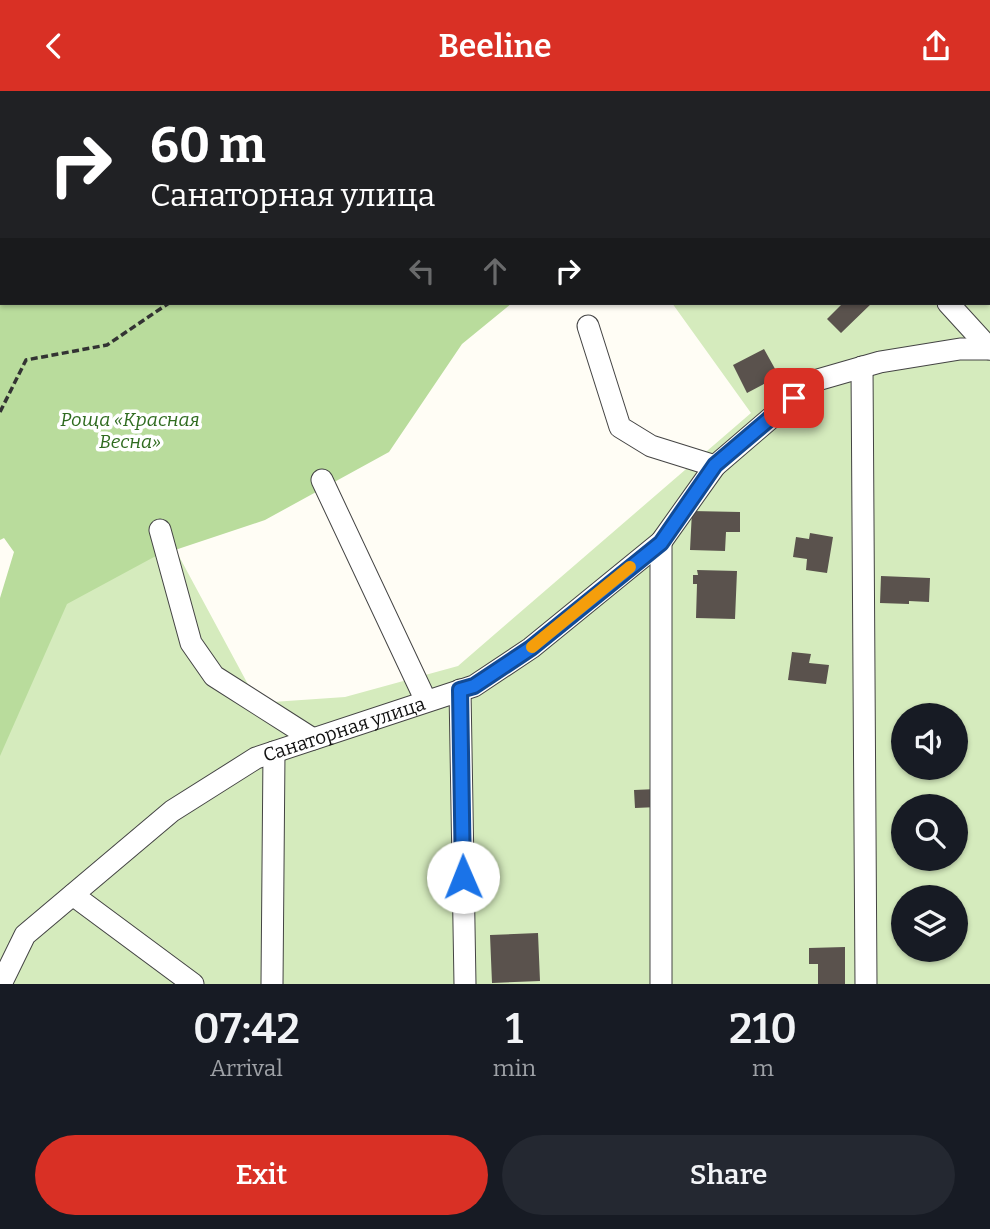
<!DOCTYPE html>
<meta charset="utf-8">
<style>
body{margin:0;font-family:Bitter,serif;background:#242831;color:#f1f3f6;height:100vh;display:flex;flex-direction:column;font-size:26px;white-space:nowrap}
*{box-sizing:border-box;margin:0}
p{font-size:23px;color:#9ea1a6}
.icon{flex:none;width:38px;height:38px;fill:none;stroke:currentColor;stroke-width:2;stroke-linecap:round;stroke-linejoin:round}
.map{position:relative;height:893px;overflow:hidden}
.side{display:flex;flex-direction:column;background:#171b24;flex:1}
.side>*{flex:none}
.banner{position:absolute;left:0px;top:0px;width:990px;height:214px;box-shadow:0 2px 5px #0004;background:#202124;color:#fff;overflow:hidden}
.buttons{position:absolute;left:891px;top:612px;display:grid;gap:14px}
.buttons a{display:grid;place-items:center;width:77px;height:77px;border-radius:50%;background:#171b24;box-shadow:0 2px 5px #0004;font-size:35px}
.pin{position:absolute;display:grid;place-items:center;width:60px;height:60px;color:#fff;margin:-30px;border-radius:14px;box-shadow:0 4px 10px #0006}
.me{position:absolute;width:77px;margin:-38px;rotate:359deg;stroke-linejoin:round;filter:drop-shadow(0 0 5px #0008)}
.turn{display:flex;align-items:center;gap:24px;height:147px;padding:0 35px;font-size:32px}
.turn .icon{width:91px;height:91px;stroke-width:2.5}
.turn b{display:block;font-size:49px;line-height:60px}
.lanes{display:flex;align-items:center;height:66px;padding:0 35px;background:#0003;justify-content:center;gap:35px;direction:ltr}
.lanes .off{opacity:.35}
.eta{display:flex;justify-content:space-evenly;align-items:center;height:119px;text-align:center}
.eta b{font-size:42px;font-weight:600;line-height:49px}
.button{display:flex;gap:14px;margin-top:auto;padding:14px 35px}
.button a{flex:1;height:80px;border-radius:42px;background:#d93025;color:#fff;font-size:28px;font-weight:600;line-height:80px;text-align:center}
.button a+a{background:#242831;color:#f1f3f6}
header{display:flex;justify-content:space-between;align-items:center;height:91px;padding:0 35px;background:#d93025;color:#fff;font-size:32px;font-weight:600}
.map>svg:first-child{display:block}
.green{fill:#d5ebbd;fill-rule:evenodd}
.forest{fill:#b9dc9c}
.building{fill:#5a524d}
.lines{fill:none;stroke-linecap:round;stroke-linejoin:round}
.minor-casing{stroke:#444;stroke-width:23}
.path{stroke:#333;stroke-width:3.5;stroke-dasharray:7 3.5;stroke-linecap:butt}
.minor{stroke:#fff;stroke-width:21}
.route-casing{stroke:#114b97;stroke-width:18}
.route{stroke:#1a73e8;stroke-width:12}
.slow{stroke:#f59e0b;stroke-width:12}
.labels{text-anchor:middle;stroke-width:7;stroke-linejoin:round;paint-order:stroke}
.park-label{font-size:19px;font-style:italic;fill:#2f6b1f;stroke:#fff}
.street-label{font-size:19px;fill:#111;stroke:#fff}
</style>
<header><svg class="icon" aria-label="back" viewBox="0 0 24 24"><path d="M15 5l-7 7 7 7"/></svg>Beeline<svg class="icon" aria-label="share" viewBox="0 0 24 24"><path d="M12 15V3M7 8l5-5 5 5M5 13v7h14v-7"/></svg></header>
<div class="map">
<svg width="990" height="893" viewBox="0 0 990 893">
<rect width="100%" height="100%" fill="#fffdf5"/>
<path class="green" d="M894,0H990V893H0V620L118,352L258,612L345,606L458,575L751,322L672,212H989V2H892ZM903,625H956V677H903ZM903,716H956V768H903ZM903,807H956V859H903Z"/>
<path class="forest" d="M0,0H894L892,2H2V212H512L462,253L389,361L265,429L154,466L67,513L0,665V507L14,461L4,447L0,449Z"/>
<path class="building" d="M843,212H872L841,242L827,228Z
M764,258L779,285L747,302L733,274Z
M692,420L740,421V441H726L725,460L690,459Z
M810,442L833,446L827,482L806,479L807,468L793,466L796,446L809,448Z
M697,479L737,480L735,528L696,527L697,493H693V484H698Z
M881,485L930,487L929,511L909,510V513L880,512Z
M792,561L811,563L809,572L829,574L826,593L788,589Z
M657,698L658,716L635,717L634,699Z
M538,842L540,890L492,892L490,844Z
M845,856V893H818V873H809V857Z"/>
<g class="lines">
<g class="minor-casing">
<g id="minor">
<path d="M948,212L990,258"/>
<path d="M588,235L620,336L651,355L715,375"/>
<path d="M862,276L866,893"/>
<path d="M322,389L426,610"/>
<path d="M160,439L191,552L214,585L313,648"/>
<path d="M460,599L465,893"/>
<path d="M73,804L193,893"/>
<path id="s1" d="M1,893L25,844L172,720L256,667L474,595L531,557L661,451L715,375L814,290L880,271L960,258H990"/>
<path d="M272,893L274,661"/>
<path d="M661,893V451"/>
</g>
</g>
<path class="path" d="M649,0L654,2
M783,0L784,2
M497,2L503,0
M0,321L26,269L107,254L169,212"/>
<use href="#minor" class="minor"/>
</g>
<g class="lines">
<g class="route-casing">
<path id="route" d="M463,786L460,599L474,595L531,557L661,452L715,374L794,307"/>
</g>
<use href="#route" class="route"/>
<path class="slow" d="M532,556L630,476"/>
</g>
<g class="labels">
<g class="park-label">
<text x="130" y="335">Роща «Красная<tspan x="130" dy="22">Весна»</tspan></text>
</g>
<g class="street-label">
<text dy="7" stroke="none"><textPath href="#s1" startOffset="439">Санаторная улица</textPath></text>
</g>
</g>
</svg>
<div class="buttons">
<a><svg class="icon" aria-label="sound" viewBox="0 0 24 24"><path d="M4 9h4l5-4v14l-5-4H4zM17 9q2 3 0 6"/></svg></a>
<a><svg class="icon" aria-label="search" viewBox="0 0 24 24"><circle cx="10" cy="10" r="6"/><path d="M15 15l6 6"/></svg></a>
<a><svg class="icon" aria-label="layers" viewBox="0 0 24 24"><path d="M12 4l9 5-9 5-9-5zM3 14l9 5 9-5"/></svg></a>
</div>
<div class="pin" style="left:794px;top:307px;background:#d93025"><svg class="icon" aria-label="arrive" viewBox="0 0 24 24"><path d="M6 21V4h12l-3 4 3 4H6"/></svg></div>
<svg class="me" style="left:463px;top:786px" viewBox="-20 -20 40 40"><circle r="19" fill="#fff"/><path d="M0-13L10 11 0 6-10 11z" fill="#1a73e8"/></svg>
<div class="banner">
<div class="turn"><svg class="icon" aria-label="right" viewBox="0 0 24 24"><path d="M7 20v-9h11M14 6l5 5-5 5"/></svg><div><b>60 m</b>Санаторная улица</div></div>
<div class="lanes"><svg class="icon off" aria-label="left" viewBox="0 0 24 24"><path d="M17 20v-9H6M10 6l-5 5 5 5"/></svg><svg class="icon off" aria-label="ahead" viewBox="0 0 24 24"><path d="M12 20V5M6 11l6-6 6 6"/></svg><svg class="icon" aria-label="right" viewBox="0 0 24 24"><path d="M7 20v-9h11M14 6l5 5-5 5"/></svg></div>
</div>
</div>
<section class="side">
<div class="eta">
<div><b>07:42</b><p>Arrival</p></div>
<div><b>1</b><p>min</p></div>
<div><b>210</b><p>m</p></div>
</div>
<div class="button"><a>Exit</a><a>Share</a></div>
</section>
